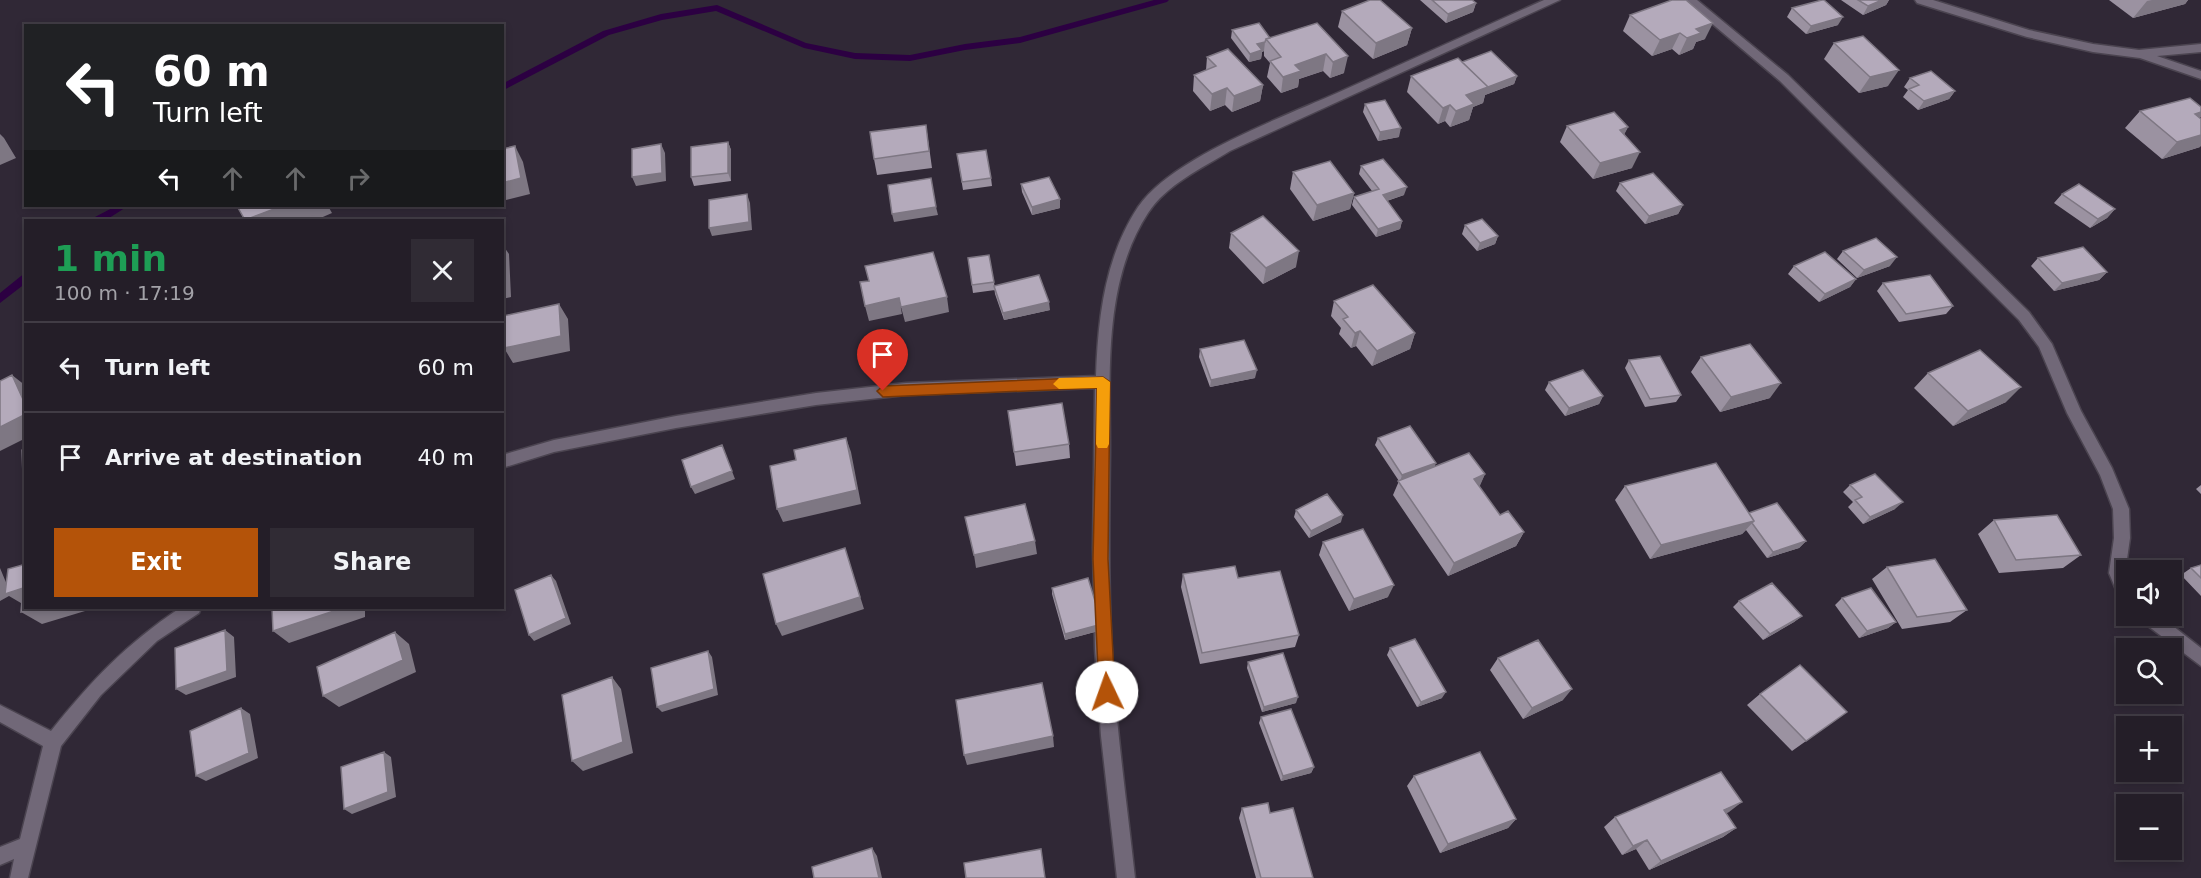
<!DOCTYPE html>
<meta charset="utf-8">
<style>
body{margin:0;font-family:"DejaVu Sans",sans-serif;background:#302b34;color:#f1f3f6;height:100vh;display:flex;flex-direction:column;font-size:22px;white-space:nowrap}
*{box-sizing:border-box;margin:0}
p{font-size:20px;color:#a3a2a8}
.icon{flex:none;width:33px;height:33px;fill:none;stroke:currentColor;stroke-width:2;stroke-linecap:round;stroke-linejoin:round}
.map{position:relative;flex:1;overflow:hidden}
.side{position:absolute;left:24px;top:219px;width:480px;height:390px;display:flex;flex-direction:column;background:#241e28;border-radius:0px;box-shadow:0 3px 9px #0003,0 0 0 2px #413c45}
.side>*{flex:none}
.banner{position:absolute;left:24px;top:24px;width:480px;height:183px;border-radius:0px;box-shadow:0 3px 9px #0003,0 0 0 2px #413c45;background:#202124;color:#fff;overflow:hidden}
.controls{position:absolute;left:2116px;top:560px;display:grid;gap:12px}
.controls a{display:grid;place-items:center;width:66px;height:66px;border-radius:0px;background:#241e28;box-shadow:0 3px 9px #0003,0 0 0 2px #413c45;font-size:30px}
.pin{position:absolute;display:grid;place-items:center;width:51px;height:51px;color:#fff;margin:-62px -26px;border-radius:50% 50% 50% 0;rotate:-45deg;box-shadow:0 0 6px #0007}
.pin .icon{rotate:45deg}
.me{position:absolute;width:66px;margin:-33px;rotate:357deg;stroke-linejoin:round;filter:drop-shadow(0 0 4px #0008)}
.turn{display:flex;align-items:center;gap:21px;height:126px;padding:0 30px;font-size:27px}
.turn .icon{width:78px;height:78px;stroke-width:2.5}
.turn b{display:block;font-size:42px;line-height:51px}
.lanes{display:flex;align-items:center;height:57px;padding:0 30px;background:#0003;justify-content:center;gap:30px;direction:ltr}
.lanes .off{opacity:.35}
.round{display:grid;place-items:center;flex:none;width:63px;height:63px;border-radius:0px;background:#302b34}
.head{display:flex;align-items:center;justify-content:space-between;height:102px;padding:0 30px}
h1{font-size:36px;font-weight:800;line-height:45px;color:#1e9e55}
.primary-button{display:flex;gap:12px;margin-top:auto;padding:12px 30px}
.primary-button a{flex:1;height:69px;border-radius:0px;background:#b45309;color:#fff;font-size:24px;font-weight:800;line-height:69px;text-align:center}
.primary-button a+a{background:#302b34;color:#f1f3f6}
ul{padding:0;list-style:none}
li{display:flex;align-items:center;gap:18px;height:90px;padding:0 30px;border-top:2px solid #413c45}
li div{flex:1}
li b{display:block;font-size:22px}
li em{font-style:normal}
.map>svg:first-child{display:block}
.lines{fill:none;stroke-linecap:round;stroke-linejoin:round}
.stream{fill:#2c0042;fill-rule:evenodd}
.minor-casing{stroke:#4b4450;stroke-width:3}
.minor{fill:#716878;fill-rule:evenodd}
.wall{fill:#9b92a1}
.shaded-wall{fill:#7e7783}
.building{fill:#b4aabb;stroke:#7e7783;stroke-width:1.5}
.route{fill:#b45309;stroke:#753606;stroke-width:1.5}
.slow{fill:#f59e0b}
</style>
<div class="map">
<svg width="2201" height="878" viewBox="0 0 2201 878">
<rect width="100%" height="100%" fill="#302836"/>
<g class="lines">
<path class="stream" d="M1154,0H1169L1167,2L1020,43L965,50L910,61L855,59L804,48L716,11L662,20L609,35L502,91V84L603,31L661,14L717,5L806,43L855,53L910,55L965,44L1020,37Z
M116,206H128L106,220H94L95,217Z
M26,272V283L0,303V293Z"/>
<g class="minor-casing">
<path id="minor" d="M1544,0H1560L1230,151C1202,168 1166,185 1148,213C1103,282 1110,374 1110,452C1109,529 1108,607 1114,684C1119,749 1128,813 1135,878H1117L1101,736L1095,649L1093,548L1095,388L906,395L816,405L676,428L554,452L502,468V455L554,440L676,416L816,393L906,383L1096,376C1098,317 1105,257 1138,207C1171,158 1283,117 1337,93C1406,62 1475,31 1544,0Z
M1684,0H1697L1788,75L2029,312L2052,344L2081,411L2112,468L2129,509L2130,538L2125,573L2127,604L2121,602L2109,573L2114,538L2113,509L2100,475L2067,413L2039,347L2019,320L1780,81Z
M1915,0H1933L2029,30L2093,44L2139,50L2201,44V52L2157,56L2201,71V79L2140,58L2093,52L2027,37L1917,3Z
M180,608H201L199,613L157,641L101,695L61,746L28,878H10L14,859L0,865V847L20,839L43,746L0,722V705L51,731C91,681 126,644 180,608Z
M2138,615H2159L2201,648V666L2140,620Z"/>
</g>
<use href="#minor" class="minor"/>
</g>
<path class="wall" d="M1420,0H1472L1476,3L1473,12L1446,23Z
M1841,0H1889L1886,5L1863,15Z
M2109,0H2188L2185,4L2133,18Z
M1792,8L1838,25L1806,34L1787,17Z
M1342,11L1412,28L1407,45L1373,59L1338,27Z
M1630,15L1705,39L1696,42L1693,49L1679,55L1672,49L1652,56L1623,31Z
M1317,23L1344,73L1330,78L1323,71L1299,79L1298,87L1281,93L1267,77L1270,63L1264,56V51L1262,52L1261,59L1249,62L1231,38L1232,30L1270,38Z
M1834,43L1888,86L1859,93L1824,59Z
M1207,57L1263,85L1260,101L1232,112L1225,105L1210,111L1193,91L1194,75L1206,70Z
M1462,62L1517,76L1514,84L1485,95L1483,103L1473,107L1469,120L1450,127L1445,121L1438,124L1407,92L1411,76Z
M1910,78L1955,91L1949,99L1918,110L1903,97L1908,90L1904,87Z
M1365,104L1399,137L1378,141L1363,112Z
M2140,111L2201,116L2200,118V147L2162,159L2125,128Z
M926,125L932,168L877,175L874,159Z
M1567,126L1628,127L1624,134L1632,168L1593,179L1560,142Z
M728,142L731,150V181L694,186L691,177Z
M957,154L991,178L992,186L963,190Z
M1361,166L1404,195L1387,201L1402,221L1400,229L1376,237L1352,205L1354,197L1372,191L1359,174Z
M1293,172L1354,193L1350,209L1313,221L1290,189Z
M1620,183L1683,205L1678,214L1645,224L1616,191Z
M1021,184L1060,208L1032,215L1022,192Z
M2062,194L2115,209L2107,218L2090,228L2054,203Z
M1465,225L1498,236L1495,244L1477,251L1462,234Z
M1231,233L1296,267L1263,284L1229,248Z
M1843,251L1890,266L1857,278L1837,259Z
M968,258L994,282L995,290L973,293Z
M2038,258L2107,272L2099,280L2054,291L2031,266Z
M1794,266L1856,279L1850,287L1819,302L1788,274Z
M1883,283L1953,306L1946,314L1899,322L1877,291Z
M994,286L1050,310L1004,320L995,294Z
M1334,301L1415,333L1410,349L1372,366L1356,346L1351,348L1339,334L1341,328L1331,316Z
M1200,349L1255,378L1210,387L1199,357Z
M1701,357L1770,398L1720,412L1691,372Z
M1629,360L1681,395L1676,402L1645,407L1625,368Z
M1928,373L2006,402L1953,426L1914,388Z
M1549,382L1603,396L1599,404L1565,416L1545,390Z
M1008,411L1069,444L1070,458L1016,466Z
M1378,438L1436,463L1434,467L1485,474L1479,486L1500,515L1524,532L1516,546L1448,576L1393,495L1399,481L1375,445Z
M1850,485L1895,509L1863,524L1848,507L1853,502L1843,492Z
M2201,485V494L2196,489Z
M1625,486L1749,513L1806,541L1799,548L1767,558L1746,530L1742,534L1650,559L1615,500Z
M1296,510L1341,522L1309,538L1294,517Z
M1994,520L2081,555L2063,568L1999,573L1978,534Z
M1323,542L1388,597L1349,611L1319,555Z
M2201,565V596L2181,575L2191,568Z
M1887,567L1967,610L1950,622L1902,629L1872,579Z
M1183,574L1238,578L1299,635L1295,647L1200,664L1181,587Z
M1052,588L1102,624V630L1065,640L1052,594Z
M1842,598L1896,622L1888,628L1859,638L1835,605Z
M1739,601L1802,616L1794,622L1763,640L1733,607Z
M1390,648L1442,698L1417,707L1387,655Z
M1498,658L1563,700L1523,719L1490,670Z
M1248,662L1296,703L1262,712L1247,668Z
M1760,694L1847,712L1792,751L1747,705Z
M1261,717L1314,767L1311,773L1281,781L1259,723Z
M1414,776L1516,819L1508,828L1440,853L1407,786Z
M1242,808L1270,813L1313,878H1256L1239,818Z
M1729,812L1726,813L1736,828L1723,837L1649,870L1636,849L1622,855L1604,827L1615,817Z"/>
<path class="shaded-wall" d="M1882,0H1889L1886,5L1863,15L1868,6Z
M2152,0H2188L2185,4L2133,18L2147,1Z
M1476,3L1473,12L1446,23L1448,14Z
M1843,17L1838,25L1806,34L1811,26Z
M1713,23L1705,39L1696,42L1693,49L1679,55L1687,38L1696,29Z
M1412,28L1407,45L1373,59L1376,43Z
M1680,33L1672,49L1652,56L1660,40Z
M1265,42L1264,51L1262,52L1261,59L1249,62L1250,54L1257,44Z
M1326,54L1323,71L1299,79L1298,87L1281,93L1283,77L1295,65Z
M1348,56L1344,73L1330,78L1333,62Z
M1899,70L1888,86L1859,93L1870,77Z
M1517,76L1514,84L1485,95L1483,103L1473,107L1469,120L1450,127L1456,111L1466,95Z
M1263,85L1260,101L1232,112L1234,96Z
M1227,88L1225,105L1210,111L1212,94Z
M1955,91L1949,99L1918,110L1924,101Z
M1450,105L1445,121L1438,124L1443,108Z
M2201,112V116L2190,127L2195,114Z
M1628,127L1620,143V130Z
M1401,128L1399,137L1378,141L1380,132Z
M0,134L4,138L16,158L0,165Z
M2201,135V146L2200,147L2162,159L2177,142Z
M728,142L731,150V181L728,173Z
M661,144L665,153L666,181L636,186L632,177Z
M515,146L523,162L530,194L502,201V183Z
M1640,152L1632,168L1593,179L1600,163Z
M1407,187L1404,195L1380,203L1383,195Z
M1354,193L1350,209L1313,221L1317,205Z
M747,194L750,203L752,230L712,236L709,228Z
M1060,199V208L1032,215V207Z
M1683,205L1678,214L1645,224L1649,216Z
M282,206H328L332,213L316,220H317H301L300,219L297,220H245Z
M936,207L938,215L894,222L892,214Z
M2115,209L2107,218L2090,228L2098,219Z
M1402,221L1400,229L1376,237L1378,229Z
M1498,236L1495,244L1477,251L1480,243Z
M502,244L509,254L511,297L502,299Z
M1299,251L1296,267L1263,284L1266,268Z
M1897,257L1890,266L1857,278L1864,270Z
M2107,272L2099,280L2054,291L2062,283Z
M1856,279L1850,287L1819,302L1825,294Z
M947,297L949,312L905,322L901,307Z
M899,298L902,314L869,321L865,306Z
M1049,302L1050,310L1004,320L1003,313Z
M559,304L568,319L570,351L513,363L504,348Z
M1360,331L1356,346L1351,348L1355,333Z
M1415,333L1410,349L1372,366L1377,351Z
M1257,370L1255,378L1210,387L1211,380Z
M12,375L26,386V406Z
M1781,383L1770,398L1720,412L1731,397Z
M2021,387L2006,402L1953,426L1968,411Z
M1603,396L1599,404L1565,416L1569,408Z
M26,414V438L0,451V427Z
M846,438L851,452L861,504L783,522L777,509Z
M722,445L735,479L695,494L691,487Z
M1436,463L1432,470L1400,482L1402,475Z
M1485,474L1479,488L1474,479Z
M1903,502L1895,509L1863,524L1870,517Z
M1343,515L1341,522L1309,538L1311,531Z
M1754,521L1742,534L1650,559L1661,545Z
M1524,532L1516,546L1448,576L1454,563Z
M1035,541L1037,554L976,568L974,555Z
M1806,541L1799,548L1767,558L1773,552Z
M845,548L864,609L782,636L776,624Z
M0,568L10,592L23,588L26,606L9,596L0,601Z
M551,575L556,581L571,624L534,641L529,635Z
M1394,585L1388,597L1349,611L1354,599Z
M36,608H95L42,624L21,612Z
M343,608H365V617L289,643L273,631Z
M1802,616L1794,622L1763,640L1770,634Z
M1896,622L1888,628L1859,638L1867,631Z
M1102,624V630L1065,640V634Z
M225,630L234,637L236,677L186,695L176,689Z
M395,632L409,644L416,672L339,707L323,696Z
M708,651L712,657L718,695L662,712L657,707Z
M612,677L621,689L633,753L583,771L572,761Z
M1572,689L1563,700L1523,719L1532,708Z
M1446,692L1442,698L1417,707L1421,702Z
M1298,697L1296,703L1262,712L1264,707Z
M241,708L250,714L258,758L206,781L196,776Z
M1053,736L1054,747L967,765L964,755Z
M384,752L391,757L396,797L352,814L344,809Z
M1314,767L1311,773L1281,781L1283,776Z
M1742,802L1729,812L1711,819L1724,810Z
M1516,819L1508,828L1440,853L1448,844Z
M1736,828L1723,837L1649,870L1661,861Z
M1647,840L1636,849L1622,855L1633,846Z
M872,848L877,856L882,878H879Z"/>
<path class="building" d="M1370,0H1380L1412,28L1376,43L1342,11Z
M1432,0H1472L1476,3L1448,14Z
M1672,0H1686L1713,23L1696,29L1701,33L1687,38L1680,33L1660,40L1630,15Z
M1822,0H1824L1843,17L1811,26L1792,8Z
M1858,0H1882L1868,6Z
M1259,23L1270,38L1266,39L1265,42L1257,44L1262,50L1250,54L1232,30Z
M1317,23L1348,56L1333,62L1326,54L1295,65L1301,71L1283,77L1270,61L1281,57L1266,39Z
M1863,36L1899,70L1870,77L1834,43Z
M1228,49L1263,85L1234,96L1227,88L1212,94L1194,75L1216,66L1207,57Z
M1491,51L1517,76L1488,87L1462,62Z
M1458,58L1488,87L1466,95L1474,104L1456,111L1450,105L1443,108L1411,76Z
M1931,71L1955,91L1924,101L1909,89L1919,85L1910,78Z
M2190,98L2201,107V112L2195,114L2201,119V135L2177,142L2140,111Z
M1385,100L1401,128L1380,132L1365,104Z
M1614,112L1628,127L1620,130L1640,152L1600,163L1567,126Z
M926,125L929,151L874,159L870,132Z
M728,142V173L691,177V147Z
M661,144L662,173L632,177V149Z
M515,146L521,178L502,183V149Z
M986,150L991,178L962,182L957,154Z
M1383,159L1407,187L1383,195L1402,221L1378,229L1354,197L1379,189L1361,166Z
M1330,161L1354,193L1317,205L1293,172Z
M1653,173L1683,205L1649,216L1620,183Z
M1049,177L1060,199L1032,207L1021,184Z
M931,178L936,207L892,214L888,185Z
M2079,184L2115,209L2098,219L2062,194Z
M747,194L749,222L709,228V200Z
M237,206H282L245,220Z
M290,206H300L292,209Z
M314,216L315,220H300Z
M1263,216L1299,251L1266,268L1231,233Z
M1482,219L1498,236L1480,243L1465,225Z
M1876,238L1897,257L1864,270L1843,251Z
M2083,247L2107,272L2062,283L2038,258Z
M933,252L947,297L901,307L899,298L865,306L860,282L869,281L865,266Z
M1825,252L1856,279L1825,294L1794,266Z
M989,255L994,282L972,285L968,258Z
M1039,275L1049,302L1003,313L994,286Z
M1930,275L1953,306L1906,314L1883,283Z
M1373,285L1415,333L1377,351L1360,331L1355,333L1343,319L1348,317L1334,301Z
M559,304L561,336L504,348L503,316Z
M1244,340L1257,370L1211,380L1200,349Z
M1750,344L1781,383L1731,397L1701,357Z
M1980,350L2021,387L1968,411L1928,373Z
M1660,356L1681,395L1650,399L1629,360Z
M1583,370L1603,396L1569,408L1549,382Z
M12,375L26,406V414L0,427V381Z
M1062,403L1069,444L1014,452L1008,411Z
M1410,426L1436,463L1402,475L1378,438Z
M846,438L857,490L777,509L770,466L796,460L794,450Z
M722,445L732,471L691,487L682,460Z
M26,449V501H24L22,450Z
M1469,453L1485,474L1474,479L1500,515L1508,511L1524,532L1454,563L1398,481Z
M1716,463L1754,521L1661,545L1625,486Z
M1875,474L1903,502L1870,517L1855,500L1862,497L1850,485Z
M1327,494L1343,515L1311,531L1296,510Z
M1777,503L1806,541L1773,552L1752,523L1754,521L1749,513Z
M1025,504L1035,541L974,555L965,517Z
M2057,515L2081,555L2016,560L1994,520Z
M1363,529L1394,585L1354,599L1323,542Z
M845,548L860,597L776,624L763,574Z
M1935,559L1967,610L1917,617L1887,567Z
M26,564V608H36L21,612L23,588L5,594L8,569Z
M2201,565V578L2191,568Z
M1235,566L1238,578L1280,571L1299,635L1202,653L1183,574Z
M551,575L566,618L529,635L515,590Z
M1088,578L1102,624L1065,634L1052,588Z
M1772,583L1802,616L1770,634L1739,601Z
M1871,588L1896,622L1867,631L1842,598Z
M272,608H343L273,631Z
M225,630L227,671L176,689L175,648Z
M395,632L403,660L323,696L317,667Z
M1415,639L1446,692L1421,702L1390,648Z
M1538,640L1572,689L1532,708L1498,658Z
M708,651L714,689L657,707L651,668Z
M1283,653L1298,697L1264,707L1248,662Z
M1800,665L1847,712L1806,741L1760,694Z
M612,677L623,742L572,761L562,695Z
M1042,683L1053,736L964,755L956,700Z
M241,708L249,753L196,776L190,731Z
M1291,709L1314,767L1283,776L1261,717Z
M384,752L388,792L344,809L341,767Z
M1480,752L1516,819L1448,844L1414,776Z
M1721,772L1742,802L1724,810L1736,828L1661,861L1647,840L1633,846L1615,817Z
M1268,803L1270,813L1293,808L1313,878H1261L1242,808Z
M872,848L879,878H814L812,867Z
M1041,849L1045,878H966L964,863Z"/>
<path class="route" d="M1103,377L1110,382L1108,559L1115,692L1112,698L1107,700L1101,698L1099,692L1093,559L1097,388L883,397L877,391L883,386Z"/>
<path class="slow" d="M1103,377L1110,382L1109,444L1107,448H1098L1096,444L1097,388L1059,389L1053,384L1059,378Z"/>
</svg>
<div class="controls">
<a><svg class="icon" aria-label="sound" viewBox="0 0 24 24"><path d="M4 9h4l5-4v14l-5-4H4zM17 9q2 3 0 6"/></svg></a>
<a><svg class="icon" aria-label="search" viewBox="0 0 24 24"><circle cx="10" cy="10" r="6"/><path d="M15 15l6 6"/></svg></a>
<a>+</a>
<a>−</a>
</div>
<div class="pin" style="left:883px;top:391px;background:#d93025"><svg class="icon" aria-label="arrive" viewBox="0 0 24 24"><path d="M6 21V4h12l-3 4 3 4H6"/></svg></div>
<svg class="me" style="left:1107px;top:692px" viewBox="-20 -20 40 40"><circle r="19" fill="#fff"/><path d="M0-13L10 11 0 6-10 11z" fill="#b45309"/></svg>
<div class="banner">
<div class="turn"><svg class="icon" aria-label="left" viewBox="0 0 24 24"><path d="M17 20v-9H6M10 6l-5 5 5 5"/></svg><div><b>60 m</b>Turn left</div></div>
<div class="lanes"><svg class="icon" aria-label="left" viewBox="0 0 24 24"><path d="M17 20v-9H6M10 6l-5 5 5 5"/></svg><svg class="icon off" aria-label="ahead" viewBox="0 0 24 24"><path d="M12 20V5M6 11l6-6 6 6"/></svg><svg class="icon off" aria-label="ahead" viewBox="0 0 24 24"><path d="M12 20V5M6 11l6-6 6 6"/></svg><svg class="icon off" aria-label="right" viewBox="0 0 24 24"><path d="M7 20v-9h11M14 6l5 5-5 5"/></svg></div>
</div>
<section class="side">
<div class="head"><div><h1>1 min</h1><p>100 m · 17:19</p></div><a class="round"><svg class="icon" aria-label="close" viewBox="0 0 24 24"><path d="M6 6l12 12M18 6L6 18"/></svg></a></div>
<ul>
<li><svg class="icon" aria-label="left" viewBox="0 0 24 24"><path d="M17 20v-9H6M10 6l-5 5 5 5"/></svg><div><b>Turn left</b></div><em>60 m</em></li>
<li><svg class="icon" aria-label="arrive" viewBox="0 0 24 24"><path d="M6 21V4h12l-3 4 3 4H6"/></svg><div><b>Arrive at destination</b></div><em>40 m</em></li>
</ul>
<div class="primary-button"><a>Exit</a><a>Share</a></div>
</section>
</div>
